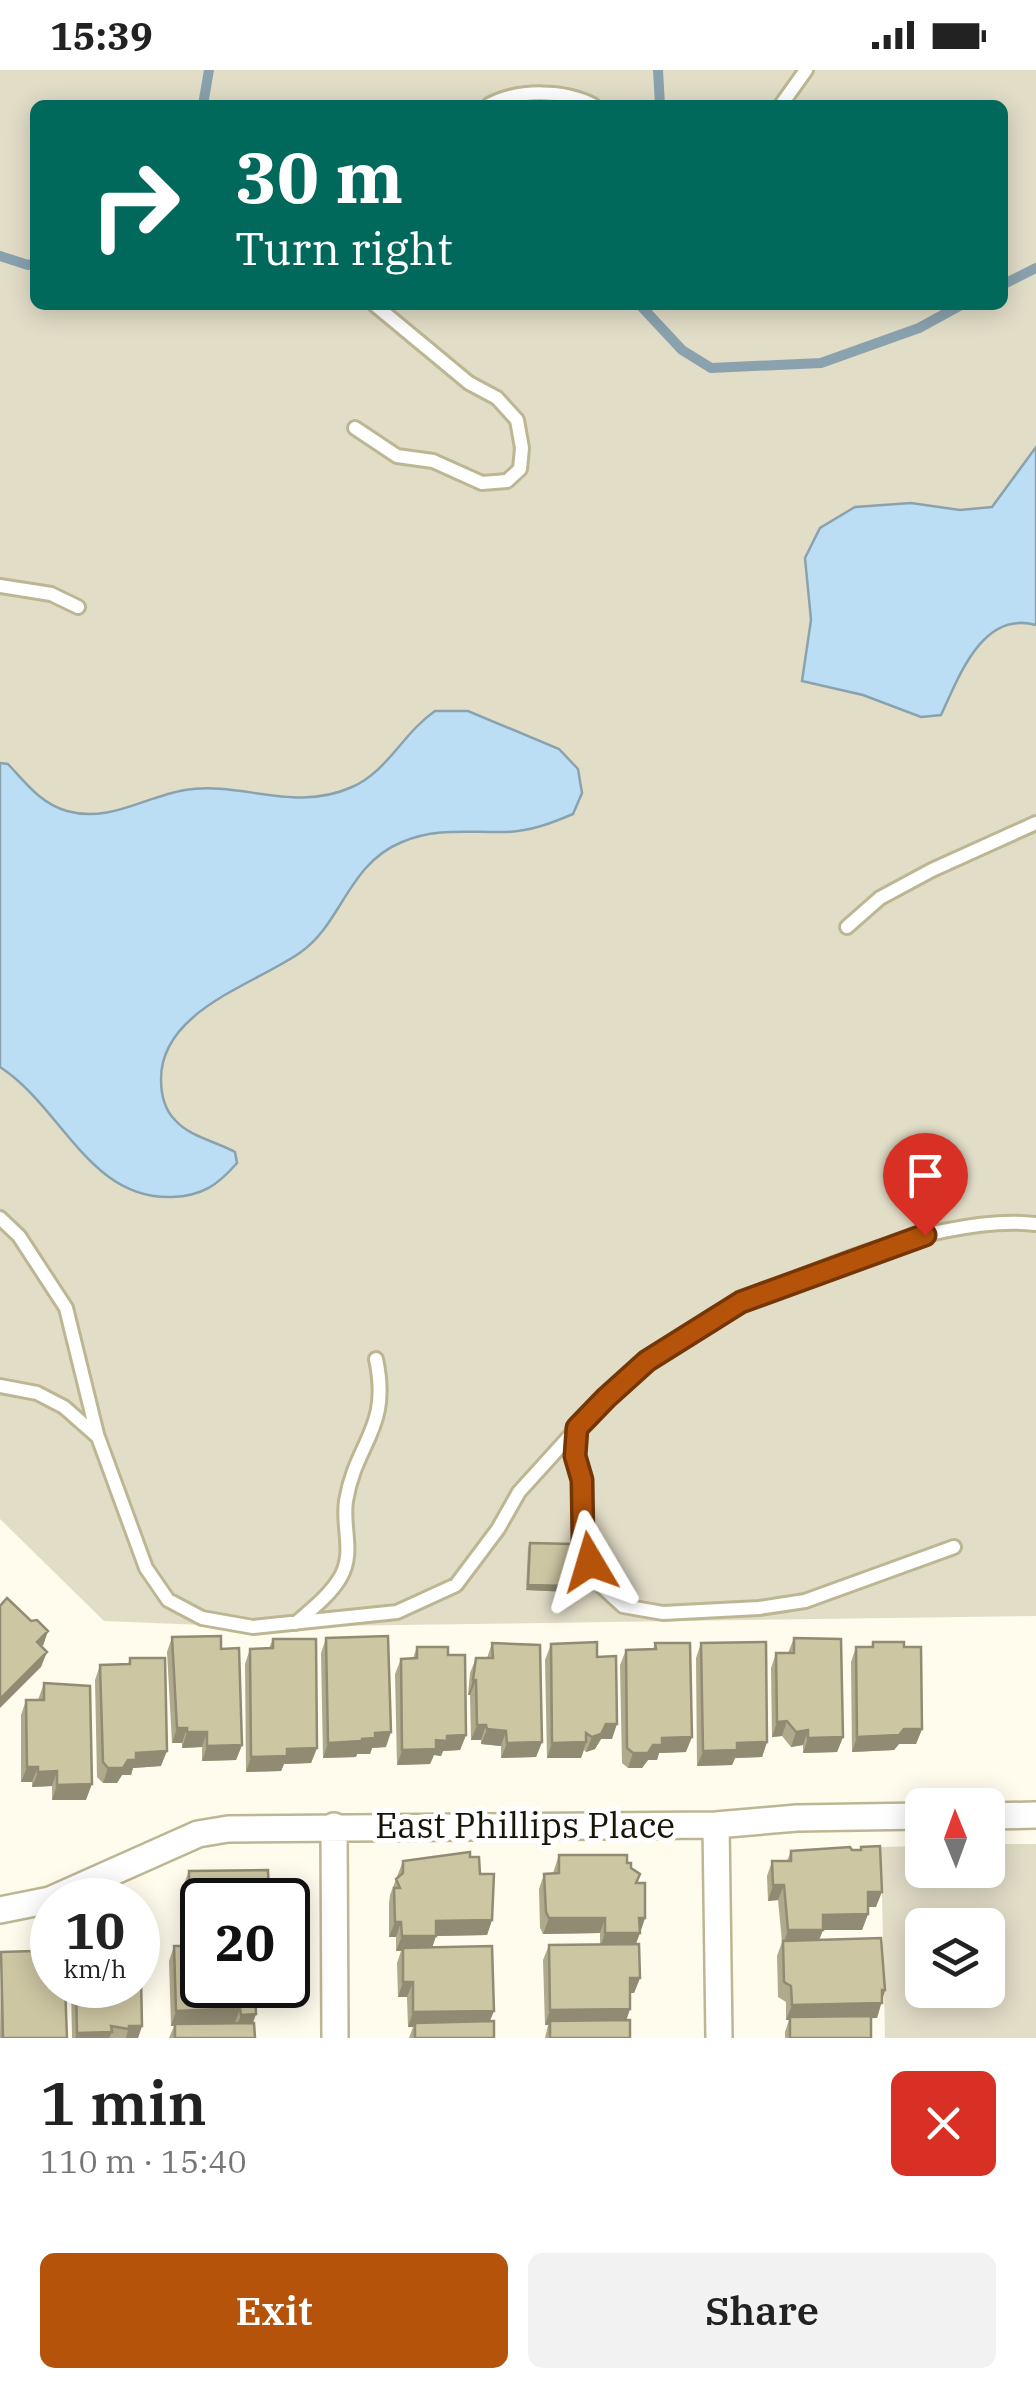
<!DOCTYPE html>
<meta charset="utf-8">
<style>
body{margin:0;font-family:"IBM Plex Serif",serif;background:#f2f2f2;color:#222;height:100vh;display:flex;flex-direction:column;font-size:38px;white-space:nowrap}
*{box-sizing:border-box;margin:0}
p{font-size:32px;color:#767676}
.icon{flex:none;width:55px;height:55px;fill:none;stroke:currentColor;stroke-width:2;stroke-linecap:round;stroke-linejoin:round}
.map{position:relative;height:1968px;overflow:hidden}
.side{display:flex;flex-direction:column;background:#fff;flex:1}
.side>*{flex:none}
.top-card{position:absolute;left:30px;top:30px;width:978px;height:210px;border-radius:15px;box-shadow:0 5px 25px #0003;background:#00695c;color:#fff;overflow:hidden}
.needle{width:65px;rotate:359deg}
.buttons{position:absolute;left:905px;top:1718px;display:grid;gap:20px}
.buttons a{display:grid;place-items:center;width:100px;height:100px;border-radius:15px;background:#fff;box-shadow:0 5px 25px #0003;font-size:50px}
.speed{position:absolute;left:30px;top:1808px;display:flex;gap:20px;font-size:50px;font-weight:700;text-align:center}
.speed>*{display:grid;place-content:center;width:130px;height:130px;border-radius:50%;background:#fff;box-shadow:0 5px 25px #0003;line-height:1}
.speed small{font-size:25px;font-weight:400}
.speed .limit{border:5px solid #111;border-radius:15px;background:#fff;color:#111}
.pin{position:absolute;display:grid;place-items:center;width:85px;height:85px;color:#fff;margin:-102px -42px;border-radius:50% 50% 50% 0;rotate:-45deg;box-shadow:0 0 10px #0007}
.pin .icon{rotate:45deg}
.me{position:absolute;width:110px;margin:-55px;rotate:353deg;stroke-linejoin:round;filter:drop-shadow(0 0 8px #0008)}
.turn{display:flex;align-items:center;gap:35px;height:210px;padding:0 40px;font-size:45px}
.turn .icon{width:130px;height:130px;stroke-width:2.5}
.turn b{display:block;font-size:70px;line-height:85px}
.round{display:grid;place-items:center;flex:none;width:105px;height:105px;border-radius:15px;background:#f2f2f2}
.head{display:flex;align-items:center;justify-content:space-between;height:170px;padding:0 40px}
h1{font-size:60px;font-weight:600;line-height:75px}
.action{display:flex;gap:20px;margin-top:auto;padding:20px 40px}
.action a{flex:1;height:115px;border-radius:15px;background:#b45309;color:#fff;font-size:40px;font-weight:600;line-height:115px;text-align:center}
.action a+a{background:#f2f2f2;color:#222}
.status{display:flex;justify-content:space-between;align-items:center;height:70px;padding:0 50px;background:#fff;direction:ltr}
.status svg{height:28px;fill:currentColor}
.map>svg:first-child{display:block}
.green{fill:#e2ddc7;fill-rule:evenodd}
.water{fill:#bcdef5;stroke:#8aa2ae;stroke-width:2.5}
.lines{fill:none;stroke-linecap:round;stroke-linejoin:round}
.stream{stroke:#8aa2ae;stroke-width:10}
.lane-casing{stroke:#bdb693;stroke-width:18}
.street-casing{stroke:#bdb693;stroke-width:30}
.lane{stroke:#fff;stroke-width:12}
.street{stroke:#fff;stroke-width:25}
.wall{fill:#b0aa8c}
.shaded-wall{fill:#908b72}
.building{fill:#cdc6a3;stroke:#908b72;stroke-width:2.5}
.route-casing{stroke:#753606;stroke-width:25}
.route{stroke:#b45309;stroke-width:18}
.labels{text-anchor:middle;stroke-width:10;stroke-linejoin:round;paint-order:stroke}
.street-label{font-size:35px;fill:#171508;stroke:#fff}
</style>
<div class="status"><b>15:39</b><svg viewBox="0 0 49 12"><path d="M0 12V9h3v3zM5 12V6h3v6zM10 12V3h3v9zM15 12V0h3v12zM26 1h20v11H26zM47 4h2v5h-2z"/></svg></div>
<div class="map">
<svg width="1036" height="1968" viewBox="0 0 1036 1968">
<rect width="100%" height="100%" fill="#fffced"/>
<path class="green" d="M0,0H1036V1546L253,1557L104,1551L0,1449ZM35,35H1002V235H35Z
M988,1774H1036V1968H885L881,1777L922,1776V1800H988ZM922,1855H988V1920H922Z"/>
<path class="water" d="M1036,377V555C982,540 959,607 941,645L921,647L863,625L802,611L811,550L805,488L820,458L855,437L911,433L960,440L992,437Z
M435,641H468L559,679L578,699L582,723L573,744C552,753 531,761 507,762C471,763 437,757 402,772C348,794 342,853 301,882C256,914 161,940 161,1009C161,1024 164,1039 175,1050C190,1067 215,1071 235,1082L237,1093C218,1115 202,1126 172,1127C89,1130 62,1037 0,997V693L8,694C25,712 41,734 67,741C109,753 144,727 185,720C241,711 295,743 352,717C388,701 403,663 435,641Z"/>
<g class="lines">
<path class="stream" d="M658,0L660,35
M203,35L209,0
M0,186L28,195L35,193
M1002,215L1036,198
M640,235L682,280L711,298L821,293L919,258L961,235"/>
<g class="lane-casing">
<path id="lane" d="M489,35C518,19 565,20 593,35
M781,35L806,0
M355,358L397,386L433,391L482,413L507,411L520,399L522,378L517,350L497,328L469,313L375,235
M0,516L51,524L78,537
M847,857L880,828L932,800L1036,753
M0,1148L19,1166L66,1238L97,1364
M0,1316L37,1323L64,1337L98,1367L146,1498L168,1530L202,1548L253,1557L397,1542L456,1515L498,1459L519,1422L577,1358
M954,1477L805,1531L759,1538L663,1543L623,1536L597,1512L583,1471L582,1410L575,1386L577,1358C600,1335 623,1309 649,1289C733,1227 932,1141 1036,1154
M296,1553C312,1539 329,1526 340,1508C355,1483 342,1458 346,1431C356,1371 391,1359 376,1289"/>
</g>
<g class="street-casing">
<path id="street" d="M988,1746L1036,1745
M716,1755L719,1968
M334,1756L335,1968
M0,1840L50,1830L198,1764L228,1759L716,1755L797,1748L922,1746"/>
</g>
<use href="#lane" class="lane"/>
<use href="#street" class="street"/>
</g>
<path class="wall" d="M530,1473L571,1516L569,1522L526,1520L528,1478Z
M172,1567L221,1579L242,1675L236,1690L202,1691V1677L182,1678V1673H172L167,1582Z
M326,1568L386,1677L372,1678L370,1684H357L356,1687L323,1688L321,1583Z
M794,1568L843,1667L837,1682L803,1683V1675L791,1677L782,1666L772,1667L771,1598L776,1583H788Z
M273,1569L317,1678L311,1693L284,1694L281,1701L246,1702L245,1594L250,1579L269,1578Z
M873,1572L904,1577L922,1659L916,1674H899L894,1680L852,1682L851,1592L856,1577H871Z
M492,1573L542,1672L536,1687L501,1688V1676L481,1674V1670H471L470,1625H468L470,1603L476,1588H487Z
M655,1573L686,1682L659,1683L657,1690H648L642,1698H628L622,1693L620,1595L626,1580L653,1579Z
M701,1573L767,1672L762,1687L735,1688L732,1695L697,1696L696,1588Z
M551,1574L597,1587L612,1669H601L595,1679L586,1682L584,1680L581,1688H547L545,1590Z
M417,1577L448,1585L466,1665L460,1680L443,1681L441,1686L434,1685L430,1694L397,1695L395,1604L401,1589L413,1588Z
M130,1588L161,1696L133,1698L131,1705H122L117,1713H103L97,1707L95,1610L100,1595L128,1594Z
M44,1613L86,1730H52V1716L32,1717V1712H21V1645L26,1630H38Z
M861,1777L876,1837H868V1844L862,1860H823L819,1870L885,1920L877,1948H871V1968H785V1962L789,1950H786V1932L778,1927L777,1886L782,1872L778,1830L768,1831L767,1806L772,1791H787L791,1781L860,1780Z
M559,1785L627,1793L631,1798L645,1848L636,1874L640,1908L634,1923H630V1939L626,1950L630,1968H545L548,1955H545L543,1890L549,1875L600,1874V1863L543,1864L540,1858L539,1819L544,1804L553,1803Z
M470,1787L480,1804L492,1850L487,1865L436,1866L432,1877L490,1951L494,1968H409L413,1957H408L407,1927H398L397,1893L401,1881H396V1867H389V1833L390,1825L403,1791Z
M189,1801L202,1830L259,1924H255L256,1944L253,1953L255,1968H169L174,1956H171L169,1891L174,1876H184L183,1816Z
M1,1882L34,1884L67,1968H0Z
M71,1915H138L142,1956L138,1968H72Z"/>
<path class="shaded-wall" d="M528,1515L571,1516L569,1522L526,1520Z
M48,1561L43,1576L37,1572Z
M47,1582L41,1597L0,1638V1629Z
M473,1610H476L470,1625H468Z
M787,1651L782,1666L772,1667L777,1652Z
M606,1654H617L612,1669H601L595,1679L586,1682L592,1667Z
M477,1655H486L481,1670H471Z
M177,1658H187L182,1673H172Z
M487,1659L506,1661L501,1676L481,1674Z
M904,1659H922L916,1674H899L894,1680L852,1682L857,1667Z
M808,1660L803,1675L791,1677L796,1662Z
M187,1662H207L202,1677L182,1678Z
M391,1662L386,1677L372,1678L370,1684H357L356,1687L323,1688L328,1673L362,1669L375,1663Z
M466,1665L460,1680L443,1681L441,1686L434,1685L430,1694L397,1695L402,1680L447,1666Z
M692,1667L686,1682L659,1683L657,1690H648L642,1698H628L633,1683L653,1675L662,1668Z
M843,1667L837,1682L803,1683L808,1668Z
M542,1672L536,1687L501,1688L507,1673Z
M586,1672L581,1688H547L552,1673Z
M767,1672L762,1687L735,1688L732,1695L697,1696L703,1681L737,1673Z
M242,1675L236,1690L202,1691L207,1676Z
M317,1678L311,1693L284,1694L281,1701L246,1702L251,1687L287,1679Z
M167,1681L161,1696L133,1698L131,1705H122L117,1713H103L108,1698L136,1683Z
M27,1697H38L32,1712H21Z
M57,1701L52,1716L32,1717L38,1702Z
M92,1714L86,1730H52L57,1715Z
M773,1815H784L778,1830L768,1831Z
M868,1822H882L876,1837H862Z
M868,1844L862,1860H823L817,1875H783L788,1860L823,1845Z
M549,1848H605L600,1863L543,1864Z
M639,1848H645L640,1863Z
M492,1850L487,1865L436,1866L431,1881L403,1878L401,1881H396L402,1866L436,1851Z
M395,1852H401L396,1867H389Z
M605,1863H640L634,1878H600Z
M190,1865H202V1880H184Z
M630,1908H640L634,1923H624Z
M403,1912H413L407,1927H398Z
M246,1915H262L259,1924L243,1925Z
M885,1920L877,1948L790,1950V1947L789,1950H786L792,1935Z
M240,1938L235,1953L171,1956L176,1941Z
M630,1939L625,1954L550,1951L548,1955H545L550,1940Z
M494,1941L488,1956L415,1953L413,1957H408L413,1942Z
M256,1944L250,1960H235L241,1945Z
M129,1956H142L138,1968H126Z
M112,1962L109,1968H75L77,1963Z"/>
<path class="building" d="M530,1473L573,1474L571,1516L528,1515Z
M7,1528L31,1551L37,1550L48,1561L37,1572L47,1582L0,1629V1536Z
M221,1566V1579L239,1578L242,1675L207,1676V1662H187V1658H177L172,1567Z
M388,1566L391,1662L375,1663V1668L362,1669V1671L328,1673L326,1568Z
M794,1568L841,1569L843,1667L808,1668V1660L796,1662L787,1651L777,1652L776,1583H794Z
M273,1569H316L317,1678L287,1679V1686L251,1687L250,1579L273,1578Z
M597,1572V1587L616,1586L617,1654H606L601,1664L592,1667L586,1663V1672L552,1673L551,1574Z
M766,1572L767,1672L737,1673V1680L703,1681L701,1573Z
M873,1572H904V1577H921L922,1659H904L899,1665L857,1667L856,1577H873Z
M492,1573L540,1575L542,1672L507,1673L506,1661L487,1659L486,1655H477L476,1610H473L476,1588H493Z
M655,1573H690L692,1667L662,1668V1675H653L648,1683H633L627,1678L626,1580L656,1579Z
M417,1577H448V1585H465L466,1665L447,1666V1671L436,1670V1679L402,1680L401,1589L417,1588Z
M130,1588H165L167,1681L136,1683V1690H128L123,1698H108L103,1692L100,1595L130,1594Z
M44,1613L90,1616L92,1714L57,1715V1701L38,1702V1697H27L26,1630H44Z
M880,1776L882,1822H868V1844L823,1845V1860H788L784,1815H773L772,1791H791V1781L850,1777L852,1780H861V1777Z
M470,1782V1787H479L480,1804H494L492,1850L436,1851V1866H402L401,1852H395L394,1818H400L396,1809L403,1803V1791Z
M559,1785H627V1793H631V1798L640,1804L636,1813H645V1848H639L640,1863H605V1848H549L546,1842L544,1804L559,1803Z
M268,1800L269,1824H271V1830H202V1865H190L189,1801Z
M138,1856L140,1858L142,1956H129V1959L111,1956L112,1962L77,1963L76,1915H138Z
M881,1868L885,1920H882V1933L792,1935L791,1916L784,1912L783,1871Z
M639,1874L640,1908H630V1939L550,1940L549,1875Z
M174,1876H202V1915H248L249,1920H255L256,1944L241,1945L240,1938L176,1941Z
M492,1876L494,1941L413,1942V1912H403V1878Z
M34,1881V1884H48V1888H52V1915H65L67,1968H3L1,1882Z
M871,1946V1968H790V1947Z
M630,1950V1968H550V1951Z
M494,1951V1968H415V1953Z
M254,1953L255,1968H175V1954Z"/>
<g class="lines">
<g class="route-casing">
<path id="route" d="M590,1492L583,1471L582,1410L575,1386L577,1358L606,1328L647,1291L741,1232L925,1165"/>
</g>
<use href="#route" class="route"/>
</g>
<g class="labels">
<g class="street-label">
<text x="525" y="1768">East Phillips Place</text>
</g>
</g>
</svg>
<div class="buttons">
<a><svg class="needle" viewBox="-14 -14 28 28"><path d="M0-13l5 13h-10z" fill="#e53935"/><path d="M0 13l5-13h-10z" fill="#767676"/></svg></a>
<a><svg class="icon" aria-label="layers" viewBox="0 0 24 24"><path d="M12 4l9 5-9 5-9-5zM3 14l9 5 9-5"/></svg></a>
</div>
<div class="speed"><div>10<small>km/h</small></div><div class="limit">20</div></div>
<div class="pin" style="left:925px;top:1165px;background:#d93025"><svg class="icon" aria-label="arrive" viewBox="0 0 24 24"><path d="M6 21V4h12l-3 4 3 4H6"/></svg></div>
<svg class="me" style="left:590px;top:1492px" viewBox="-20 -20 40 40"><path d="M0-17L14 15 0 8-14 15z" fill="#b45309" stroke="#fff" stroke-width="4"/></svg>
<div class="top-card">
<div class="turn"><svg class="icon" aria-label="right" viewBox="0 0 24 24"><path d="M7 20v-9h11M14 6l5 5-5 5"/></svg><div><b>30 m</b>Turn right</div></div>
</div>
</div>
<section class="side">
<div class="head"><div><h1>1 min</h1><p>110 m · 15:40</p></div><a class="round" style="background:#d93025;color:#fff"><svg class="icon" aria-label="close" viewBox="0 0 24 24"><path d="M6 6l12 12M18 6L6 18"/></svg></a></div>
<div class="action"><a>Exit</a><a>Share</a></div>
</section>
